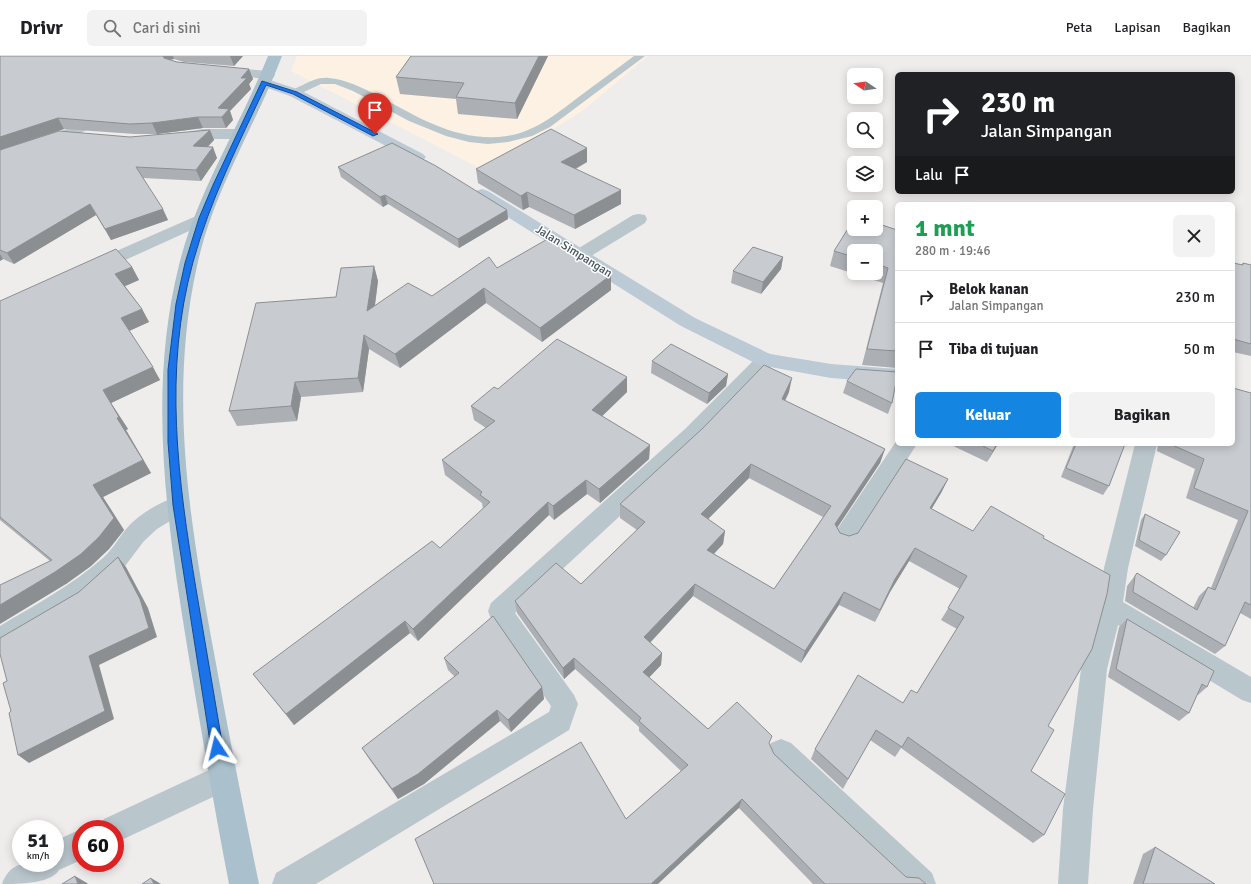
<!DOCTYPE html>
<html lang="id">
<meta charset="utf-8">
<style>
body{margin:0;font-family:Signika,sans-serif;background:#f2f2f2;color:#202124;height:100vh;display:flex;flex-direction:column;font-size:15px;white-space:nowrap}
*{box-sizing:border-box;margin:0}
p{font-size:13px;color:#757577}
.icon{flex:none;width:22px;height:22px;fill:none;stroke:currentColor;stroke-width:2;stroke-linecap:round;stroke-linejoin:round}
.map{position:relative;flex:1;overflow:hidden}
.drawer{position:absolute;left:895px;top:146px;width:340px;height:244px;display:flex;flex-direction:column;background:#fff;border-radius:6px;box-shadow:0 2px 10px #0003}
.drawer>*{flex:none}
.banner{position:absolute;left:895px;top:16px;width:340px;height:122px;border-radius:6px;box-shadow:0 2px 10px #0003;background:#202124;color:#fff;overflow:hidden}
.needle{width:26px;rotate:283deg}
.controls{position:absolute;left:847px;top:12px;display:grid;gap:8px}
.controls a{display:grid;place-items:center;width:36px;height:36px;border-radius:6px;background:#fff;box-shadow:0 2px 10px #0003;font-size:20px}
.speed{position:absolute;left:12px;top:764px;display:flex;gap:8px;font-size:20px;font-weight:700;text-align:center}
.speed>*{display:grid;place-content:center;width:52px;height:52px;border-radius:50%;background:#fff;box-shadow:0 2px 10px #0003;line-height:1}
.speed small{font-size:10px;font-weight:400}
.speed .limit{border:6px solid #d22;background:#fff;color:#111}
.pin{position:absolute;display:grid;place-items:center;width:34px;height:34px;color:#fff;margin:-41px -17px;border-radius:50% 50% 50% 0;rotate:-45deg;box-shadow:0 0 4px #0007}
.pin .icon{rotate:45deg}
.me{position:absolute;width:44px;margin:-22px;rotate:350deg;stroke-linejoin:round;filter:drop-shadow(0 0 3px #0008)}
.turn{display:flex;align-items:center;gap:14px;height:84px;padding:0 20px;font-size:18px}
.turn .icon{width:52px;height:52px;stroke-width:2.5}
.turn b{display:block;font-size:28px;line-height:34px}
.then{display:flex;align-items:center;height:38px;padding:0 20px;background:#0003;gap:8px;font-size:15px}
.round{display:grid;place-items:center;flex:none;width:42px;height:42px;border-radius:6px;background:#f2f2f2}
.headline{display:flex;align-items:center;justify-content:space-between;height:68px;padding:0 20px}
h1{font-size:24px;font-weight:700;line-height:30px;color:#1e9e55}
.button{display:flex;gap:8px;margin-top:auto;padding:8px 20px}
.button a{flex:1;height:46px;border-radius:6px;background:#1486e1;color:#fff;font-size:16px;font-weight:700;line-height:46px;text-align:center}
.button a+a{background:#f2f2f2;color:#202124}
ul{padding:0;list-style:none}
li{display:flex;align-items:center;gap:12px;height:52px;padding:0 20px;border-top:1px solid #e0e0e0}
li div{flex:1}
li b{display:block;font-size:15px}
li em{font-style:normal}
header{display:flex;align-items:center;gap:24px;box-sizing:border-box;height:56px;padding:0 20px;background:#fff;border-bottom:1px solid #e0e0e0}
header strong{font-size:19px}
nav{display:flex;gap:22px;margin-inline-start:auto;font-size:14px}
.search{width:280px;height:36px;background:#f2f2f2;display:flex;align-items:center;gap:10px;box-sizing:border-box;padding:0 14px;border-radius:6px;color:#757577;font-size:15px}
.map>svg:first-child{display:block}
.commercial{fill:#fcf1e3}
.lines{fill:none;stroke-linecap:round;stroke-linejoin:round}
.lane{fill:#b9c6cc;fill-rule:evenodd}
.street{fill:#b9c6cc;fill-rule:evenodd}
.secondary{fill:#bbcad4;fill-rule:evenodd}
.primary{fill:#aac0cc;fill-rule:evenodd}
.wall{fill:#acafb4;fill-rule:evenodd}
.shaded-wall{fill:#8c8f92}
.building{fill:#c8ccd1;stroke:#8c8f92;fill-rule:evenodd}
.route{fill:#1a73e8;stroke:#114b97}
.labels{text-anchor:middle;stroke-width:3;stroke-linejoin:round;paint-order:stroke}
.far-street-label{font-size:12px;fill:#44525a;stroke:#fff}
</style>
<header>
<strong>Drivr</strong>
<div class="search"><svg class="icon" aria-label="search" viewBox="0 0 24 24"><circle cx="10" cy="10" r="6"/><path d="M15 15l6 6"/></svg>Cari di sini</div>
<nav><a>Peta</a><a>Lapisan</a><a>Bagikan</a></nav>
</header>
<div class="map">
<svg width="1251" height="828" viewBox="0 0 1251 828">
<rect width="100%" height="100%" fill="#efecec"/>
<path class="commercial" d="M297,0H648L581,56L485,115L291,15Z"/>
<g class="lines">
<path class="lane" d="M634,0H645L550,71L532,80L508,86L488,88L469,86L446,80L409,65L353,35L335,28H321L295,40L290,37C293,33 298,31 303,29C311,25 319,21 329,22C359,24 403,56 433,68C456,78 482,84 507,80C534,76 555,59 576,43C595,29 615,14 634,0Z"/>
<path class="street" d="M222,11L268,15L273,16L275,19L273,22L268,23L217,18L215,15L217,12Z
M84,66L89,67L91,70L89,73L69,82L64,84L59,82L56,79L59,76Z
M203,73H239L244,75L247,78L244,81L239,83H203L182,86L177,84L174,81L177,78Z
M203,157L209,158L211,162L209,166L101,215L95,217L89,215L86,211L89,207Z
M639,158L645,159L647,163L645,167L586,203L580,204L574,203L571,199L574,195L633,159Z
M766,297L773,299L776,304L773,309L701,385L515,557L574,639L578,648L569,674L316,828H272L276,817L549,656L551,650L491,563L488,555L491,547L685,373L759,299Z
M897,384V388H917L852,489L844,492L836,489L832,482L836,475Z
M1135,388H1157L1128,512L1123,546L1251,621V647L1242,644L1118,569L1107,613L1093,753L1088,828H1058L1063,753L1081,613L1098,551L1104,512Z
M178,440L186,443L189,449L186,455L157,473L144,485L122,514L87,544L9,591L0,594V570C36,548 73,529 104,501C113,493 119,481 127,472C139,458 160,446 178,440Z
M781,683L791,687L932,817L936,828H899L771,707L767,697L771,687Z
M222,708L232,712L236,722L232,732L115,787V773H99L104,763Z
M81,773V804L59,814C51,828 18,828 2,828C12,802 31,807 55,807V785Z"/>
<path class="secondary" d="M264,22L300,34L423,98L426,101L423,104L418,106L413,104L290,40L259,29L257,26L259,23Z
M482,133L488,135L695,262L770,298L831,308L897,313V327L831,322L759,309L681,270L476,141L474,138L476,135Z"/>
<path class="primary" d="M268,0H282C255,71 213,135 197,210C168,341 190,467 214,597C228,674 243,751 259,828H229C214,751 201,673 188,596C167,467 147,337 179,209C198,134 240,70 268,0Z"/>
</g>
<path class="wall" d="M0,0H243L234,10L184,6L174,3L169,4L177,6L249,13L253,23L249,28L251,33L230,55L233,64L226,72H203L157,78H135L64,73L1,93L210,74L214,84L208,91L217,102L201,125L143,122L168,164L111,184L96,159L14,208L3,203L0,205Z
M411,0H548L517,63L458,58L456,43L400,38L396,21Z
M587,106L576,113L621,148L575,173L529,151L523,154L478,127L476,113Z
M338,111L507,154L508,163L459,192L388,148L383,151L341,121Z
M897,174V312L862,309L883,227L830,210L834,195ZM854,195H876V217H854Z
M783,201L781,213L761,238L731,227L733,215Z
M1233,207L1242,209L1243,207L1251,209V300L1233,296Z
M374,210L378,225L375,250L432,240L497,212L611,234L542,286L486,247L400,312L369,293L363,336L301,341L297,365L237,370L229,355L336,241Z
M132,211L139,224L125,230L142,253L149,266L129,275L160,324L111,347L128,373L126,374L151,417L103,441L124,474L109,493L91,510L66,528L50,505L0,464V245Z
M652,305L728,318L726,330L707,348L651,317Z
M627,321V336L602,360L650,389L649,403L600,447L587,438L554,464L549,459L418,585L410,577L294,669L253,618L440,492L483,453L482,447L445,419L442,404L486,372L474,364L471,350L498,333Z
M847,325L892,347L888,358L843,337Z
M789,336L785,345L885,393L880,407L837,472L840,477L849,480L858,477L948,423L941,437L931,453L973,475L1043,482L1048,670L1031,715L1044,779L1033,787L901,692L895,701L870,684L843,733L811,703L815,693L903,647L917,637L957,573L941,564L960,533L909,505L890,536L875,566L839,549L801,607L693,540L650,587L662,597L661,609L649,621L708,673L769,687L774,698L906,821L926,828H813L739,752L626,763L681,715L639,675V671L575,613L564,623L517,557L515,545L581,528L637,474L620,462V448ZM749,422L823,461L774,533L714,498L723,488L725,475L708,463Z
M1251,337V563L1240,557L1225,590L1215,598L1125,545L1127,530L1137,517L1193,552L1199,540L1208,531L1211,532L1238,464L1186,442L1195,413L1157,395L1158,388H1233Z
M949,388H998L987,406Z
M1074,388H1125L1109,430L1103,439L1061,421Z
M1145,458L1166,499L1161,505L1135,490L1141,464Z
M1127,563L1207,631L1198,639H1197L1189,657L1179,665L1108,621L1119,571Z
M444,602L542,631L544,643L511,676L500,665L424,728L398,743L369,703L362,692L455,621L448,614Z
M1155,791L1215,828H1133L1143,798Z"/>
<path class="shaded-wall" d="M163,0H173L174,3L169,4L166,7Z
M230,0H243L234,10Z
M539,0H548L517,63L515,47Z
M249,13L253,23L249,28L251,33L230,55L233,64L226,72L218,52L241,22Z
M198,61L203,72L157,78L152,67Z
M58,62L64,73L0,94V81Z
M210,74L214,84L197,101L193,90Z
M213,91L217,102L201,125L196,114Z
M587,92V106L562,120L561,106Z
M621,134V148L575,173L574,159Z
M527,136L529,151L523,154L521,140Z
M385,139L388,148L383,151L380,141Z
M90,148L96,159L14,208L7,197Z
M163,153L168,164L111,184L105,173Z
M507,154L508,163L459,192L458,183Z
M0,198L3,203L0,205Z
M783,201L781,213L761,238L763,226Z
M374,210L378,225L372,270L367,255Z
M132,211L139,224L123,231L115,218Z
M611,219V234L542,286L540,272Z
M484,232L486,247L400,312L395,298Z
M142,253L149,266L129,275L121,262Z
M364,279L369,293L363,336L358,322Z
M153,311L160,324L111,347L128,373L126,374L151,417L103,441L124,474L109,493L91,510L66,528L0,568V549L114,462L93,429L117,362L103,334Z
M728,318L726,330L707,348L709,337Z
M627,321V336L593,369L592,354Z
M792,322L789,336L779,357L782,343Z
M295,326L301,341L297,365L291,350Z
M997,388H998L987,406L993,395Z
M650,389L649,403L600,447L599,433Z
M885,393L880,407L831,481L835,468Z
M751,408L749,422L699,472L701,458Z
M948,423L941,437L924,466L930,452Z
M586,424L587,438L554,464L553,450Z
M548,446L549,459L418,585L413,573Z
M725,475L723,488L705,507L707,494Z
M915,492L909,505L890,536L875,566L895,523Z
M118,501L126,511L148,552L157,581L99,609L114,663L29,707L18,699L89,600Z
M695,528L693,540L644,593V581Z
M844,536L839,549L801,607L805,595Z
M405,565L410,577L294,669L286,658Z
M662,597L661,609L643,628V616Z
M574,602L575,613L564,623L563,612Z
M542,631L544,643L511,676L508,664Z
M497,654L500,665L424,728L398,743L392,733Z
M742,743L739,752L658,828H651Z
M75,820L87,827L88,828H78Z
M151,822L161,828H154Z"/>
<path class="building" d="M0,0H163L164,2L177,6L249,13L241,22H247L218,52L229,53L222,61H198L152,67L130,68L58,62L0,81Z
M411,0H539L515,47L456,41L464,27L396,21Z
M551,73L587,92L561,106L621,134L574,159L527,136L521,140L476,113Z
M210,74L193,90L213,91L196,114L136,111L163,153L105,173L90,148L7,197L0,194V94L59,75L130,81Z
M392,87L436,110L507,154L458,183L385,139L380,141L338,111Z
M854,163V173H876V167L897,174V295L867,293L888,212L876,208V195H854V201L834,195Z
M551,181L611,219L540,272L484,232L395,298L364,279L358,322L295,326L291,350L229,355L256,247L336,241L341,212L374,210L367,255L408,227L432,240L489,201L497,212Z
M753,191L783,201L763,226L733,215Z
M116,193L132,211L115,218L142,253L121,262L153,311L103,334L119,361L117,362L143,404L93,429L114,462L99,481L81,498L55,516L0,549V529L52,504L0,461V245Z
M1233,207L1243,209V207L1251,209V288L1233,283Z
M557,283L627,321L592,354L650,389L599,433L586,424L553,450L548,446L413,573L405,565L286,658L253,618L432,485L440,492L490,446L480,439L482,436L442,404L495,365L471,350L494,331L498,333Z
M671,288L728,318L709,337L652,305Z
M764,309L792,322L782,343L885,393L835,468L840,477L849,480L858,477L906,403L948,423L930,452L973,475L991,450L1044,480L1043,482L1110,519L1107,538L1092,593L1048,670L1054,674L1031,715L1065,738L1044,779L908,681L902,691L876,674L848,723L815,693L858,619L903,647L911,634L917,637L964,561L948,552L967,520L915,492L895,523L880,554L844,536L805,595L695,528L644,581L662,597L643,616L708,673L737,646L772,680L769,687L774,698L906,821L919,822L926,828H825L742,743L651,828H434L415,783L581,686L626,763L688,709L639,665L641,662L574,602L563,612L515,545L556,507L581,528L645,466L620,448L703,372ZM751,408L831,450L774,533L707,494L725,475L701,458Z
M856,313L897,316V321L892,347L847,325Z
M1233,332L1251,337V549L1245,546L1225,590L1133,536L1135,520L1137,517L1197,554L1208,531L1215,534L1248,455L1194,432L1204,403L1170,388H1233Z
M979,388H997L993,395Z
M1076,388H1125L1109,430L1066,412Z
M1145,458L1180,476L1166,499L1139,484Z
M118,501L140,543L149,572L89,600L105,655L18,699L9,657L11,655L3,627L7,625L0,598V582L79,536Z
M493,560L542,631L508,664L497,654L418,718L392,733L362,692L459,617L444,602Z
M1127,563L1214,615L1207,631L1202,628L1189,657L1116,613Z
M1155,791L1215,828H1143Z
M75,820L78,828H62Z
M151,822L154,828H142Z"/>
<path class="route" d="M262,25L297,36L378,78L373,80L293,38L266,29C239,87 210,144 193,206C163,315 178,424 196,533C205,586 214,639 223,692L221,696L217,698L213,696L211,692L173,449L168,386V314L176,248L185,207L199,162L213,129Z"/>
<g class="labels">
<g class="far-street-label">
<text transform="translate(574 195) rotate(32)" y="4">Jalan Simpangan</text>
</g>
</g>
</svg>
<div class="controls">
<a><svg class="needle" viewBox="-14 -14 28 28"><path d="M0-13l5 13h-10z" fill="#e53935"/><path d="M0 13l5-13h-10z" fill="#757577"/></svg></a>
<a><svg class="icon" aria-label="search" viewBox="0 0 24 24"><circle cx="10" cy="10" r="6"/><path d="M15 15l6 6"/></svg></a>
<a><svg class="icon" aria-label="layers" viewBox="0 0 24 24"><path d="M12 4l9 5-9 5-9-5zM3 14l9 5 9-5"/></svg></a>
<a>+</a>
<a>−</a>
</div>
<div class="speed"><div>51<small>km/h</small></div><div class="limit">60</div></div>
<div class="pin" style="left:375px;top:78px;background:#d93025"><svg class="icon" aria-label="arrive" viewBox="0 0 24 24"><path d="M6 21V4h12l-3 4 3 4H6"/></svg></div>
<svg class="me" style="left:217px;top:692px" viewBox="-20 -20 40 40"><path d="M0-17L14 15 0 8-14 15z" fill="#1a73e8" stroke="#fff" stroke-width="4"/></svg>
<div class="banner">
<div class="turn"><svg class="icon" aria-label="right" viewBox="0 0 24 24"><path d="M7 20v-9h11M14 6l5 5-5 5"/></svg><div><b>230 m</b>Jalan Simpangan</div></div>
<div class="then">Lalu<svg class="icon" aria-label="arrive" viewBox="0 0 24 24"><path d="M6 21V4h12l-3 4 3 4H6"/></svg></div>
</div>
<section class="drawer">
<div class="headline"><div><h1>1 mnt</h1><p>280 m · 19:46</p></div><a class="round"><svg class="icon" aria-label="close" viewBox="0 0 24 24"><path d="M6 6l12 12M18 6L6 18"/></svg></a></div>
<ul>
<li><svg class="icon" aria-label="right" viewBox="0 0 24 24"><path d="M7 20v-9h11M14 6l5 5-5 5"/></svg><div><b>Belok kanan</b><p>Jalan Simpangan</p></div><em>230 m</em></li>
<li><svg class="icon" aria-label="arrive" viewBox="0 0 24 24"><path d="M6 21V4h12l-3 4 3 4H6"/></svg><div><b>Tiba di tujuan</b></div><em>50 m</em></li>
</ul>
<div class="button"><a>Keluar</a><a>Bagikan</a></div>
</section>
</div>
